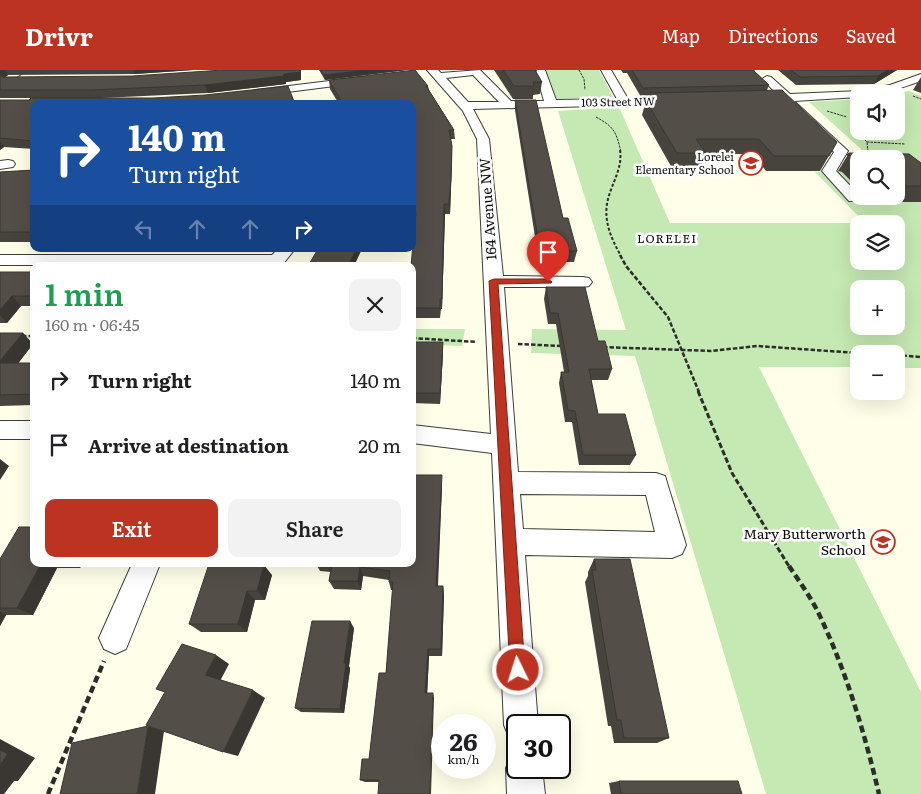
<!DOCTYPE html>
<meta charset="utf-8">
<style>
body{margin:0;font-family:Literata,serif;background:#f2f2f2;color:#202124;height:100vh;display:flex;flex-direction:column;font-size:19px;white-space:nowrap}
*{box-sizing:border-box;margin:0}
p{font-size:16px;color:#757577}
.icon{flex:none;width:28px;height:28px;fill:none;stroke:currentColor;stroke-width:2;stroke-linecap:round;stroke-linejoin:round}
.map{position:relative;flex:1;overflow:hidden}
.side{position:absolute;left:30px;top:192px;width:386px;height:305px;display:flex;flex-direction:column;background:#fff;border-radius:10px;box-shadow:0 5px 20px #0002}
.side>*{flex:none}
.guide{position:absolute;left:30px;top:30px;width:386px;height:152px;border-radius:10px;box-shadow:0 5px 20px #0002;background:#1a4fa0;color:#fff;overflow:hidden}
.buttons{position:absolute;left:850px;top:15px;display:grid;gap:10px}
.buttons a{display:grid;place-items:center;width:55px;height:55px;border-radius:10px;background:#fff;box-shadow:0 5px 20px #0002;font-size:25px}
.speed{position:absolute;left:431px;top:644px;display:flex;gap:10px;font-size:25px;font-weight:700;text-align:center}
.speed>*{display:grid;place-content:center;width:65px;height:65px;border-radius:50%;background:#fff;box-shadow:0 5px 20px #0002;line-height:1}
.speed small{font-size:12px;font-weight:400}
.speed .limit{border:2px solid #111;border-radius:8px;background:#fff;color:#111}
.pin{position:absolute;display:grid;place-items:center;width:42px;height:42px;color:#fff;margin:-51px -21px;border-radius:50% 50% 50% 0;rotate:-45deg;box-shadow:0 0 5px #0007}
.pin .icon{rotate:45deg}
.me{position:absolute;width:55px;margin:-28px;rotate:356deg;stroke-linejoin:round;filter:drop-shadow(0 0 4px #0008)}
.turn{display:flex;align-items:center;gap:18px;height:105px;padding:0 15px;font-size:22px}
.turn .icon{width:65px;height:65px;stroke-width:2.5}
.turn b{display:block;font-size:35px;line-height:42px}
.lanes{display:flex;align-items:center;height:48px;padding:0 15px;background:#0003;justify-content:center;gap:25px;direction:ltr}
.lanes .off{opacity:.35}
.round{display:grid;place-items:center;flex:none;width:52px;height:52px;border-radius:10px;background:#f2f2f2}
.head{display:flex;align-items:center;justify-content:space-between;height:85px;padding:0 15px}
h1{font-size:30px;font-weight:600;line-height:38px;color:#1e9e55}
.action{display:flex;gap:10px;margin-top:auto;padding:10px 15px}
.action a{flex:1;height:58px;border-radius:10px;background:#bc3421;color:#fff;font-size:20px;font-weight:600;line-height:58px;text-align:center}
.action a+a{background:#f2f2f2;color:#202124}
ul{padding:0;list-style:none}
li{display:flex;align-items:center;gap:15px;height:65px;padding:0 15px}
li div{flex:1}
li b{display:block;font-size:19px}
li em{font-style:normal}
header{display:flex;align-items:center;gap:30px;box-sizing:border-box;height:70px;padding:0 25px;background:#bc3421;color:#fff}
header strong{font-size:24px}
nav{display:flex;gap:28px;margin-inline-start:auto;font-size:18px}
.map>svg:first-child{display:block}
.green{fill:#c5e9b2;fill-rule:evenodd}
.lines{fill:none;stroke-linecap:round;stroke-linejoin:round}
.minor-casing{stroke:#3d3d3d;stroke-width:2}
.path-far4{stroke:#2c2c2c;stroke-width:1;stroke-dasharray:2.5 1;stroke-linecap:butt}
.path-far3{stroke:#2c2c2c;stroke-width:2;stroke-dasharray:3 2;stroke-linecap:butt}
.path-far2{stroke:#2c2c2c;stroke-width:2.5;stroke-dasharray:4.5 2;stroke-linecap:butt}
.path-far1{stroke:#2c2c2c;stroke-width:3;stroke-dasharray:5.5 2.5;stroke-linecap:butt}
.path{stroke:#2c2c2c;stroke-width:4.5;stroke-dasharray:7 4;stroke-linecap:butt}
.minor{fill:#fff;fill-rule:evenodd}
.wall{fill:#47433d}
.shaded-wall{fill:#3a3732}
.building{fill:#534e47;stroke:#3a3732}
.route{fill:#bc3421;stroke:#7a2215}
.labels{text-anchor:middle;stroke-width:5;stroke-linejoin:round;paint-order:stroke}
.far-street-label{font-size:11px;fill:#0a0a0a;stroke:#fff}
.far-poi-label{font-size:11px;fill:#0a0a0a;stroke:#fff;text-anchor:end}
.far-neighbourhood-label{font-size:12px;letter-spacing:1px;fill:#0a0a0a;stroke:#fff}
.street-label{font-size:14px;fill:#0a0a0a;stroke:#fff}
.poi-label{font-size:14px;fill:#0a0a0a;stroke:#fff;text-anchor:end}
</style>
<header>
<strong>Drivr</strong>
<nav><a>Map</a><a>Directions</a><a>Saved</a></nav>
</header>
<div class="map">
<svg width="921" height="724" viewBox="0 0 921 724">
<rect width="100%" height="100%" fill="#fffee8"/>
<path class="green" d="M546,0H599L613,27L554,29Z
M909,21L921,26V298H896V284H859V297H759L921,622V724H766L635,286L531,283L532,259L626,260L558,41L619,37L670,153H865L815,102L841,101L845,97L859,96V126H896V89H872L809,32L859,29V61H896V24ZM859,154H896V191H859ZM859,219H896V256H859Z
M412,259H465L462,276L413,274Z"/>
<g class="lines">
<g class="minor-casing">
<path id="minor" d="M16,0H28L0,17V9Z
M427,0H438L441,3L480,0L511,31H544L535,0H545L556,30L617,29L601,0H611L628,29L678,28L684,31L678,34L473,39L489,69L503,206L583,207L589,208L592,212L589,216L583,217H504L518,402L656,403L665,406L686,475L682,484L672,488L525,485L538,655H518V671L509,667L504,655L492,383L412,373V355L491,364L477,69L463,41ZM473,5L499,32H468L446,8ZM520,424L646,425L655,462L523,459Z
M921,4V11C899,19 882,24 859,24V27L794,31L848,81L836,101L862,128L859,131H849L822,101L834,82L783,31L759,32L753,29L759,26L778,25L762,9L767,6L771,7L790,24L860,21L890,15Z
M362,7L366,8L367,10L366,12L256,26L250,23L256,20Z
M8,90L13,91L15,94L13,97L0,99V91Z
M278,179H295L283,194L277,195H0V185H272Z
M0,351H34V369H0Z
M132,494H160L126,579L115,584L104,579L99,568Z
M518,683V698H542L545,724H507L506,698L511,685Z"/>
</g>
<path class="path-far4" d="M579,0L584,9L585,20
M913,26L921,29
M827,41L847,47
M596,47C614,57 616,61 621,82
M861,61V66L867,72L868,82
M867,72L905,74"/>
<path class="path-far3" d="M620,80C623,100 610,115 607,134C604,153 612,170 621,186
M867,80L875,89"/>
<path class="path-far2" d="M620,185L626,196L668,247L699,322
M22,266H34
M412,268L477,272
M518,274L562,276
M603,277L711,281L757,276L872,284
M896,285L921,287"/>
<path class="path-far1" d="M698,321L732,403L790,498"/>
<path class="path" d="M789,496C799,511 810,526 818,542C846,600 864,661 879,724
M48,724L104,591"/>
<use href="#minor" class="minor"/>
</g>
<path class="wall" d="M0,0H193L135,4L8,5L5,7L301,10L286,12V14L208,23L101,28L295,34H34V79L4,77L0,80V30H29L31,28H0Z
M319,0H407L325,10Z
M494,0H537L536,3L542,12L540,24L533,25V29H513Z
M621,0H755L754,1L769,15L767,20L837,72L820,101H766L753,84H706L700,98H672L642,45L646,31H648L649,27H641L627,3H623Z
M778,0H897L874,14L796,15Z
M921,7V23L913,20Z
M329,10L428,16L429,20L454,60L455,69H451L452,85L450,144H445L442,239H441L440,248H412V196L415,153H412V34H339L330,19Z
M515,30L577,181L574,192H539L515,40Z
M849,83L909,84L921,93V132H879L867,128L866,126H896V89H859V119L842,102L838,101Z
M34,100V172H0V102Z
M0,202H34V236H21L7,253H0Z
M546,217L598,271L612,299L608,310H591L598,344L636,385L630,395H579L572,352H565L559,313L561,302H564L556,254H548L544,229Z
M0,263H23L33,274L18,293H34V335L0,336Z
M412,272L443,283L440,334L412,333Z
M442,416L438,516H443L444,525L442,586H429L427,623L434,628L379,712H365L360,710L369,689L386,603L393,520H391L389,512V510L363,506L361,520L334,519L329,511L331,502L320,501L316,494H412Z
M0,489L34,494H82L80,498H57L33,545H6L0,556Z
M594,489L669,668L657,673H614L611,656H608L585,512L588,506V502Z
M241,495L272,505L265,530H255L247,562H201L189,554Z
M354,558L349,596L350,599L344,643L301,642L295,638Z
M619,711L742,724H611L609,713Z"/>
<path class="shaded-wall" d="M0,0H5L8,5L1,11L0,9Z
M133,0H193L135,4Z
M300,0H301V10L286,12V14L208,23L205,15L284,4Z
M367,0H407L325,10L324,5Z
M888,0H897L874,14L878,6Z
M0,71L4,77L0,80Z
M452,85L451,119L450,144L449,134Z
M444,134L445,144L442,239V229Z
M356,179H362L354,196H348Z
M12,226L21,236L7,253L0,245V240Z
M23,263L33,274L10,304L0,294V291Z
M443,272V283L440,334V323Z
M0,389L9,396L0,410Z
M442,405V416L437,525L436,516Z
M41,494H50L57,498L33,545L17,538Z
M73,494H82L80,498Z
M230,494H242L239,505L230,495Z
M264,495L272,505L265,530L257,521Z
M360,497L363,506L361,520L358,511Z
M443,516L444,525L442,586L441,579Z
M247,521L255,530L247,562L238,554Z
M0,542L6,545L0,556Z
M350,551L354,558L349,596L350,599L344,643L340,639L344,593Z
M428,579L429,586L427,628L425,623Z
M216,585L229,594L219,613L205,605Z
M253,620L265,628L238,686L223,682Z
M433,623L434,628L431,724H430Z
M148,656L164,661L155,724H137Z
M0,669L35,688L18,711H14L4,724H0Z"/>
<path class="building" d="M223,0H300V2L284,4V6L205,15L92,20H0V5L3,7L132,6Z
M321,0H367L324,5Z
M415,0L428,16H426L454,60H449L452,76L451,109L449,134H444L442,229H440V238H412V196H411L416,143H412V34H343L329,10Z
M503,0H535L542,12H533L534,16H514Z
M632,0H753L769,15L643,18Z
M791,0H888L878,6L800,7Z
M288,16L295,34H34V71L0,68V30H29L31,28H153L205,25Z
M782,20L837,72L829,86H774L759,69H696L706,83H677L646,31H655L650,23Z
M515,30H536L563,148H568L577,181H540Z
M849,83L909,84L921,93V116H896V89H859V93L851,86L847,85Z
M34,100V162H0V102Z
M318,179H356L348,196H308Z
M0,202H34V226H12L0,240Z
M546,217H585L598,271H605L612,299H589L598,344H625L636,385H583L575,341L568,340L561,302H569L558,243H550Z
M0,263H23L0,291Z
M412,272H443L440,323H412Z
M0,293H34V324L0,325Z
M412,405H442L436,516H443L441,579H428L425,623H433L430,724H378L379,710H360L362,689H369L379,603H386L393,512H389L390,501L360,497L358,511H329L332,494H330H412Z
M19,457H34V494H41L17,538H0V489Z
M594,489H630L669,668H624L621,650H617L592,500H596Z
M209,494H230V495H264L257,521H247L238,554H189Z
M312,551H350L344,593H346L340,639L295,638Z
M182,574L216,585L205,605L253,620L223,682L146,655L165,622L156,619Z
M148,656L137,724H60L72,673Z
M0,680L8,684L0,695Z
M619,711H738L742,724H621Z"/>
<path class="route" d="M548,209L552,212L551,213L498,214L525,600L523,606L518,608L512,606L510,600L489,211L494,209Z"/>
<defs>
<g id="school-ring" transform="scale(1.25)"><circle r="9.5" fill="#fff" stroke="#bc3421" stroke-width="1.5"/><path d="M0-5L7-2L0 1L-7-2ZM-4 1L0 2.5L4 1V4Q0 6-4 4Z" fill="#bc3421"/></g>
</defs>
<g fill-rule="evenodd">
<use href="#school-ring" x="751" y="93"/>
<use href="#school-ring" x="883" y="472"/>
</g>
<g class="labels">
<g class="far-street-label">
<text transform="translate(618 32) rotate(-1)" y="4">103 Street NW</text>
</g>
<g class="far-poi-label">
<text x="734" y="91">Lorelei<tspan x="734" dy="13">Elementary School</tspan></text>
</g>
<g class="far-neighbourhood-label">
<text x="667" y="173">LORELEI</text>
</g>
<g class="street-label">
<text transform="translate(488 139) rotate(-94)" y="5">164 Avenue NW</text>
</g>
<g class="poi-label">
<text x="866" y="469">Mary Butterworth<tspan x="866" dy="16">School</tspan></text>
</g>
</g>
</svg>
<div class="buttons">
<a><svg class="icon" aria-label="sound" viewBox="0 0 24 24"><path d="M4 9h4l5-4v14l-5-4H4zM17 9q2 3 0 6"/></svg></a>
<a><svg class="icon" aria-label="search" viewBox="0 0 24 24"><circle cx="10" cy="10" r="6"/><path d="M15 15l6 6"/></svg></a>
<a><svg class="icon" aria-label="layers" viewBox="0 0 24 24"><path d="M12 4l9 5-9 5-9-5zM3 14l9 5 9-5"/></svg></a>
<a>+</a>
<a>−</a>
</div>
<div class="speed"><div>26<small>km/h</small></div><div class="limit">30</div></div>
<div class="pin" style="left:548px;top:212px;background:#d93025"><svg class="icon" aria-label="arrive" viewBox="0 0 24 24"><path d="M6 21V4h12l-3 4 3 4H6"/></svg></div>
<svg class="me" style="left:518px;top:600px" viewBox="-20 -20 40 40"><circle r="17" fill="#bc3421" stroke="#fff" stroke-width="3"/><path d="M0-11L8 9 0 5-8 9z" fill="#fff"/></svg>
<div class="guide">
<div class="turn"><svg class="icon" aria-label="right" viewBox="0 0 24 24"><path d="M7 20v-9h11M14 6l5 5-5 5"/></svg><div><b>140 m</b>Turn right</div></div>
<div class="lanes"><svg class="icon off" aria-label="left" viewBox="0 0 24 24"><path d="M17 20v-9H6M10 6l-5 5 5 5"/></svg><svg class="icon off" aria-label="ahead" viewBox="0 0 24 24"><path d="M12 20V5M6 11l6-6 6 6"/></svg><svg class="icon off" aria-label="ahead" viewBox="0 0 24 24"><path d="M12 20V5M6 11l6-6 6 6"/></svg><svg class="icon" aria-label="right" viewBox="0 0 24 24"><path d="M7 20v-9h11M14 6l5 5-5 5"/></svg></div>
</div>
<section class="side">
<div class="head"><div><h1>1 min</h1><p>160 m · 06:45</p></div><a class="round"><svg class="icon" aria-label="close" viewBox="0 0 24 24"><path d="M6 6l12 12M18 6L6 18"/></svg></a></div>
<ul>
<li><svg class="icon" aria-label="right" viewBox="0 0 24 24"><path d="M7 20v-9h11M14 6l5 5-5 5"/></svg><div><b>Turn right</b></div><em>140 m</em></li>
<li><svg class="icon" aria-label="arrive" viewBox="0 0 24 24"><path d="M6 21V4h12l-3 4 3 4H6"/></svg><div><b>Arrive at destination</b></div><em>20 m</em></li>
</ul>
<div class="action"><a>Exit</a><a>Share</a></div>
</section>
</div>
